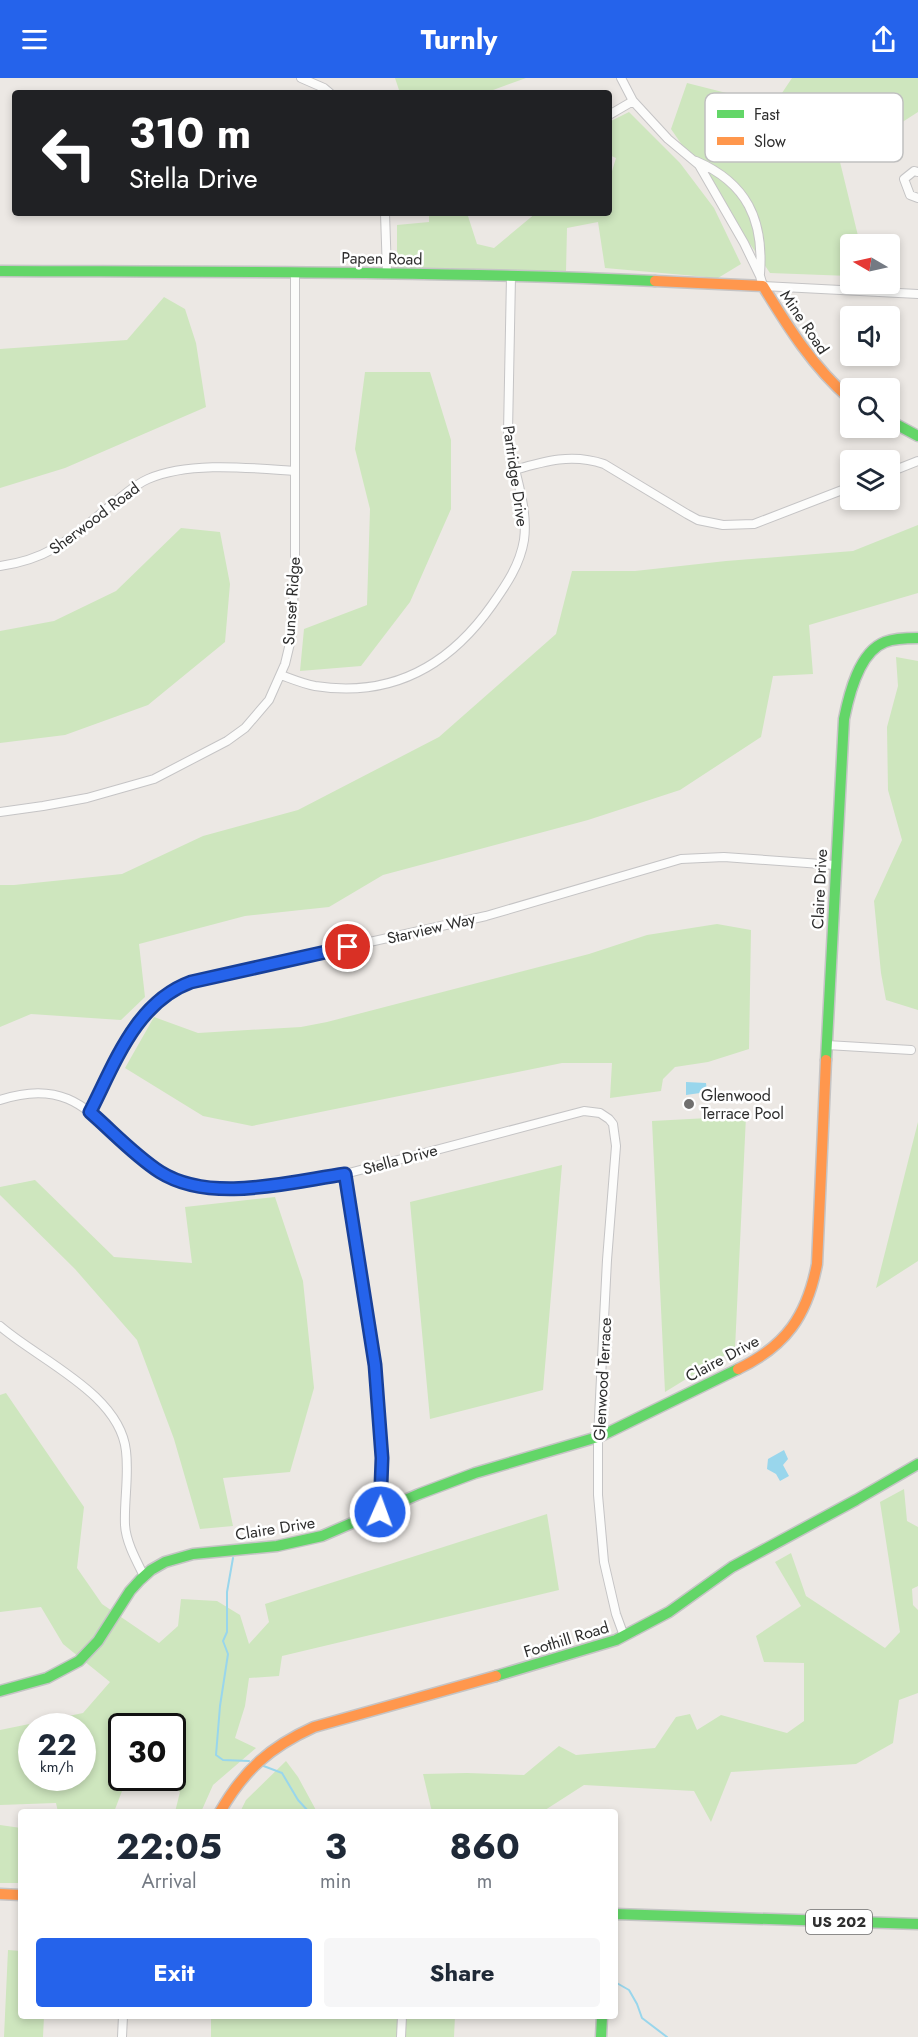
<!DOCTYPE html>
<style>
body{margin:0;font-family:Jost,sans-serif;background:#f6f6f7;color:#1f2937;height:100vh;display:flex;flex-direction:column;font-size:22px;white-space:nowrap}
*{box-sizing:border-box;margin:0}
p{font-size:20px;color:#747a83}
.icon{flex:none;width:33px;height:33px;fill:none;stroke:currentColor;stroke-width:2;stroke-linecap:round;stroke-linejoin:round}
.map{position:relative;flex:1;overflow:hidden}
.side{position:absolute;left:18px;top:1731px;width:600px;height:210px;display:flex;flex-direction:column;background:#fff;border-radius:6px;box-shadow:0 3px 9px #0003}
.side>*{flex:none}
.guide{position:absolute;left:12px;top:12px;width:600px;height:126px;border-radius:6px;box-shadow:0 3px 9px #0003;background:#202124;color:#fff;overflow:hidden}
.needle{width:39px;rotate:279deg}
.buttons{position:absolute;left:840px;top:156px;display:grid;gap:12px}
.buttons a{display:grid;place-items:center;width:60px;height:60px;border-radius:6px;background:#fff;box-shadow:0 3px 9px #0003;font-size:30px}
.speed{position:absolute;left:18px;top:1635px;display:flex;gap:12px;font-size:30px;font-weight:700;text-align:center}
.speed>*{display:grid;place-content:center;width:78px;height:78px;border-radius:50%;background:#fff;box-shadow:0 3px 9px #0003;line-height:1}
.speed small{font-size:15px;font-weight:400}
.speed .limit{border:3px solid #111;border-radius:9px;background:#fff;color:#111}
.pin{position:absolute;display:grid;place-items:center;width:51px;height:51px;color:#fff;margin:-26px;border:3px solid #fff;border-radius:50%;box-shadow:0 2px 6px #0007}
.me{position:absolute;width:66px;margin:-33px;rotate:2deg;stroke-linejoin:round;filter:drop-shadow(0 0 4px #0008)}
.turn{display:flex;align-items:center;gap:21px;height:126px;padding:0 18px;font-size:27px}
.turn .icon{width:78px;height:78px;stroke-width:2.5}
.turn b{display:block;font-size:42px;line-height:51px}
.eta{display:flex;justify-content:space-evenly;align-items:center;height:102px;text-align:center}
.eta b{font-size:36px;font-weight:700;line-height:42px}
.button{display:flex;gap:12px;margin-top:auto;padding:12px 18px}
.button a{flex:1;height:69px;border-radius:6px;background:#2563eb;color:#fff;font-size:24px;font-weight:700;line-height:69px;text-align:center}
.button a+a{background:#f6f6f7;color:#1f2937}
header{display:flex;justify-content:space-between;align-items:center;height:78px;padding:0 18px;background:#2563eb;color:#fff;font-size:27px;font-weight:700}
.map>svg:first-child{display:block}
.green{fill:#cee6be;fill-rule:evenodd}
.water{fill:#99d6ec}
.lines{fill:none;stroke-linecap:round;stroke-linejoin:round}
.stream{stroke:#99d6ec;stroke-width:2}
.street-casing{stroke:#c5c4c5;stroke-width:10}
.fast-casing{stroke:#c5c4c5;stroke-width:13}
.slow-casing{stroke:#c5c4c5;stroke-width:13}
.street{stroke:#fcfcfb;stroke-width:8}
.fast{stroke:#63d668;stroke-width:10}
.slow{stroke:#ff974d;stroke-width:10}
.route-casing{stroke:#184099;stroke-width:15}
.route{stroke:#2563eb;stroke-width:10}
.poi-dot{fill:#706f6e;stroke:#fff;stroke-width:2}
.labels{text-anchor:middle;stroke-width:5;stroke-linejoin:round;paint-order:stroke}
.shield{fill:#fff;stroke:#6d6d6d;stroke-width:1.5}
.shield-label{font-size:15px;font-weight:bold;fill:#2e2e2e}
.street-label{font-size:16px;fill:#2e2e2e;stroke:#fff}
.poi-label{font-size:16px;fill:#2e2e2e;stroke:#fff;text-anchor:start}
.key{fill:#fff;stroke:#c0c0c0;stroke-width:1.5}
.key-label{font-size:16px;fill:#2e2e2e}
</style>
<header><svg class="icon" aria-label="menu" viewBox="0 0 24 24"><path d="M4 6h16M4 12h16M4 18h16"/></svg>Turnly<svg class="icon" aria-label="share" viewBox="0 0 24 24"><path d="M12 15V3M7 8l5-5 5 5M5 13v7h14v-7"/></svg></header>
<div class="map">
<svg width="918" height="1959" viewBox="0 0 918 1959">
<rect width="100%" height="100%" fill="#ece8e4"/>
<path class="green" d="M395,0H526L485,15H400Z
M792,0H918V34L840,84L860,166H850V198L770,195L671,51L687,5L774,27Z
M629,34L680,85L714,130L741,186L718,200L605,190L598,144L567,150L566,194L397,190V147L429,144V135H467L477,166L494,170L536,135H609V103L616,80L609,77V44Z
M164,219L185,231L196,265L206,329L65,390L0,410V271L127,262Z
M365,294H430L451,362V431L410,524L361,588L300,593L304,551L367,527L370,431L355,371Z
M918,447V515L809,547L813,596L773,598L761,659L680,712L588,742L383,797L329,829L245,838L139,866L145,919L121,942L31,936L0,949V807H14L122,796L203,758L298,732L439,659L556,556L572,493H635L726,483L853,473Z
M181,450L220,454L230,506L225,564L148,627L65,657L0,665V553L54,543L116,513Z
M896,579L918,583V932L886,922L881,895L874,823L902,762L888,712L887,649L898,608Z
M717,846L751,852L749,971L708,984L675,989L663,1001L661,1013L610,1020L612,985H562L252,1048L203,1038L125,990L154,939L198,955L301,949L327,944L589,876L647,857Z
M746,1038L735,1271L665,1314L652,1043Z
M918,1044V1183L876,1210Z
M562,1087L543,1312L430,1341L410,1124Z
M35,1102L114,1179L192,1185L185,1129L275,1119L303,1203L314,1310L290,1394L223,1400L233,1448L200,1451L174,1361L137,1262L75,1191L0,1117V1109Z
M6,1315L84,1429L77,1490L102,1526L159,1565L178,1548L181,1521L217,1523L240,1537L249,1566L269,1544L265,1526L547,1436L559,1512L282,1578L279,1598L249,1600L245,1628L235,1660L256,1670L213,1707L201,1734H175L180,1714L164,1700H172V1648H122V1700H153L122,1713L114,1734H58L56,1725L0,1727V1652L83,1635L110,1604L63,1566L41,1529L0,1534V1317ZM32,1648H82V1700H32Z
M904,1411L907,1443L918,1449V1508L912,1511L913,1527L918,1532V1615L899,1622L893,1665L856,1686L731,1694L711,1744L694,1713L584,1707L542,1734H432L423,1696L467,1695L524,1697L559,1668L576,1677L655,1670L676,1639L690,1636L697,1652L721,1637L787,1655L804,1643V1585L764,1584L756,1558L801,1528L775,1484L791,1475L806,1518L885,1570L900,1554L880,1424Z
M286,1683L298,1699L317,1734H240L246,1722Z
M0,1747L21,1750V1805H0Z
M8,1872L21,1873V1938H44L43,1959H4Z
M211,1938H455L454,1959H211Z"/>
<path class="water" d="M686,1004L706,1005L707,1014L686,1017Z
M784,1372L788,1381L783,1387L789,1398L780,1403L776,1396L767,1391L768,1381Z"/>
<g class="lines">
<path class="stream" d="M233,1480L227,1514V1554L223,1563L228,1576L220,1628L216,1677L223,1682L249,1683
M261,1687L282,1695L298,1722L309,1734
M615,1904L629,1912L637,1926L642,1940L667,1959"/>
<g class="street-casing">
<path id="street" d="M301,0L324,10L330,15
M621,0L633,23L668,61L699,87L744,165L760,198L763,208L918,216
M609,37L633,23
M696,83C747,105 764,142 760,196
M918,94L914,93L904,101L910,117L918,120
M385,135L387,195
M514,392C545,383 572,375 604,386L687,436L698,442L723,447L754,446L850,409
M890,394L918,383
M0,488C53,481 75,456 115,424C125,416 136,406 148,401C189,383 251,390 294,393
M281,597C292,601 304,606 315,608C391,620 449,588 492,527C506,507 520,487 524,462C529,426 511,389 508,354L511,198
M0,734L43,728L87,720L154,701L227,663L245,650L269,622L285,586L291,561L295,494V194
M827,967L911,972
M0,1022C84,994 100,1057 160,1094C184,1108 214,1111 241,1111L345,1096L584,1033L600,1035L609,1041L613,1046L616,1068L607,1182L598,1359V1417L604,1484L616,1536L624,1558
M90,1033C115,985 136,924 191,904L486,838L681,781L724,779L835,787
M345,1096L375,1287L382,1380L380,1434
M0,1248C39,1282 120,1316 126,1373C129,1398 124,1422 125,1447C126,1464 136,1482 144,1498
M122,1959L123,1938
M401,1959L402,1938"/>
</g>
<g class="fast-casing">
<path id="fast" d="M0,193C219,194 437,193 655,203
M890,343L918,358
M826,982L844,641C849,616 859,574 885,564C895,560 907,560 918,560
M496,1598L616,1562L669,1534L732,1489L856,1422L918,1386
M0,1613L47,1600L79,1583L98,1563L130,1513L140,1502L151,1492L165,1484L193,1476L277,1468L322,1458L419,1416L475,1395L601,1358L738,1291
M615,1836L918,1846
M601,1959L602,1938"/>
</g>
<g class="slow-casing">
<path id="slow" d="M655,203L763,208C788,249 813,289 850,321
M738,1291C786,1268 807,1238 817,1186L826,982
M220,1734C244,1692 270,1669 314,1649L496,1598
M0,1816L21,1817"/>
</g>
<use href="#street" class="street"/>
<use href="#fast" class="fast"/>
<use href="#slow" class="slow"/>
</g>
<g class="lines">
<g class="route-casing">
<path id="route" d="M348,869L191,904C136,924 115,985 90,1034C113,1054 134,1077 160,1094C211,1126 289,1104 345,1096L375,1287L382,1380L380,1434"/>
</g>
<use href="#route" class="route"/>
</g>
<circle class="poi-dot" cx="689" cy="1026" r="6"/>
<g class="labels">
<rect class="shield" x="806" y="1832" width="66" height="24" rx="4.5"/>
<g class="shield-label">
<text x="839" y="1849">US 202</text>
</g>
<g class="street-label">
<text transform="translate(382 180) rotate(1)" y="6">Papen Road</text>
<text transform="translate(805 244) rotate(56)" y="6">Mine Road</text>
<text transform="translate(516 398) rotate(82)" y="6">Partridge Drive</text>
<text transform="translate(94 440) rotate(-37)" y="6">Sherwood Road</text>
<text transform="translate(291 523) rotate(-86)" y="6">Sunset Ridge</text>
<text transform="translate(819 811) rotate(-87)" y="6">Claire Drive</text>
<text transform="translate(431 850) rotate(-13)" y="6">Starview Way</text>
<text transform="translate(400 1081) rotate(-15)" y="6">Stella Drive</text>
<text transform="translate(722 1280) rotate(-28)" y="6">Claire Drive</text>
<text transform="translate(602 1301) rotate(-87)" y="6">Glenwood Terrace</text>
<text transform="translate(275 1450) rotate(-9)" y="6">Claire Drive</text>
<text transform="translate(566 1561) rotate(-17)" y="6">Foothill Road</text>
</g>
<g class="poi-label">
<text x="701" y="1023">Glenwood<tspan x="701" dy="18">Terrace Pool</tspan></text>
</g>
</g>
<rect x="705" y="15" width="198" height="69" rx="9" class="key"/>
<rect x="717" y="32" width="27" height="8" fill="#63d668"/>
<rect x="717" y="59" width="27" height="8" fill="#ff974d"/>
<g class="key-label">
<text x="754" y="42">Fast</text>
<text x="754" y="69">Slow</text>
</g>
</svg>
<div class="buttons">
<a><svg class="needle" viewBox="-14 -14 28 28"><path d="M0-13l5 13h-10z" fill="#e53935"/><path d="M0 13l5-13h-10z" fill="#747a83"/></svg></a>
<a><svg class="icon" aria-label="sound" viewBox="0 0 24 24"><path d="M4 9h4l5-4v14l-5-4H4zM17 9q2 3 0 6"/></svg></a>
<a><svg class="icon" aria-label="search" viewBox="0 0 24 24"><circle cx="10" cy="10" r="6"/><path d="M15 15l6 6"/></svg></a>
<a><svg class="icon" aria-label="layers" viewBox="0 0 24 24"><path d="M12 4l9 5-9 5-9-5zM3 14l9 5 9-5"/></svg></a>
</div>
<div class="speed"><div>22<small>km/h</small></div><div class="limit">30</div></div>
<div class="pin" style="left:348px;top:869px;background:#d93025"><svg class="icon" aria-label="arrive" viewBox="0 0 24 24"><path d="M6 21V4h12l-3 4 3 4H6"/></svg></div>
<svg class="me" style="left:380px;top:1434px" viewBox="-20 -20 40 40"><circle r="17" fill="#2563eb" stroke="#fff" stroke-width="3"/><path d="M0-11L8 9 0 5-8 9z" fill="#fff"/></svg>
<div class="guide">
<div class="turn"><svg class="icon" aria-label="left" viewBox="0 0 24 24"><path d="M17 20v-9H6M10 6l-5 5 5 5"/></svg><div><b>310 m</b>Stella Drive</div></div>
</div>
<section class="side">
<div class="eta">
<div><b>22:05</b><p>Arrival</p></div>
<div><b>3</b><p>min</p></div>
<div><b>860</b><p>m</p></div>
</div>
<div class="button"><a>Exit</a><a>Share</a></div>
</section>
</div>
